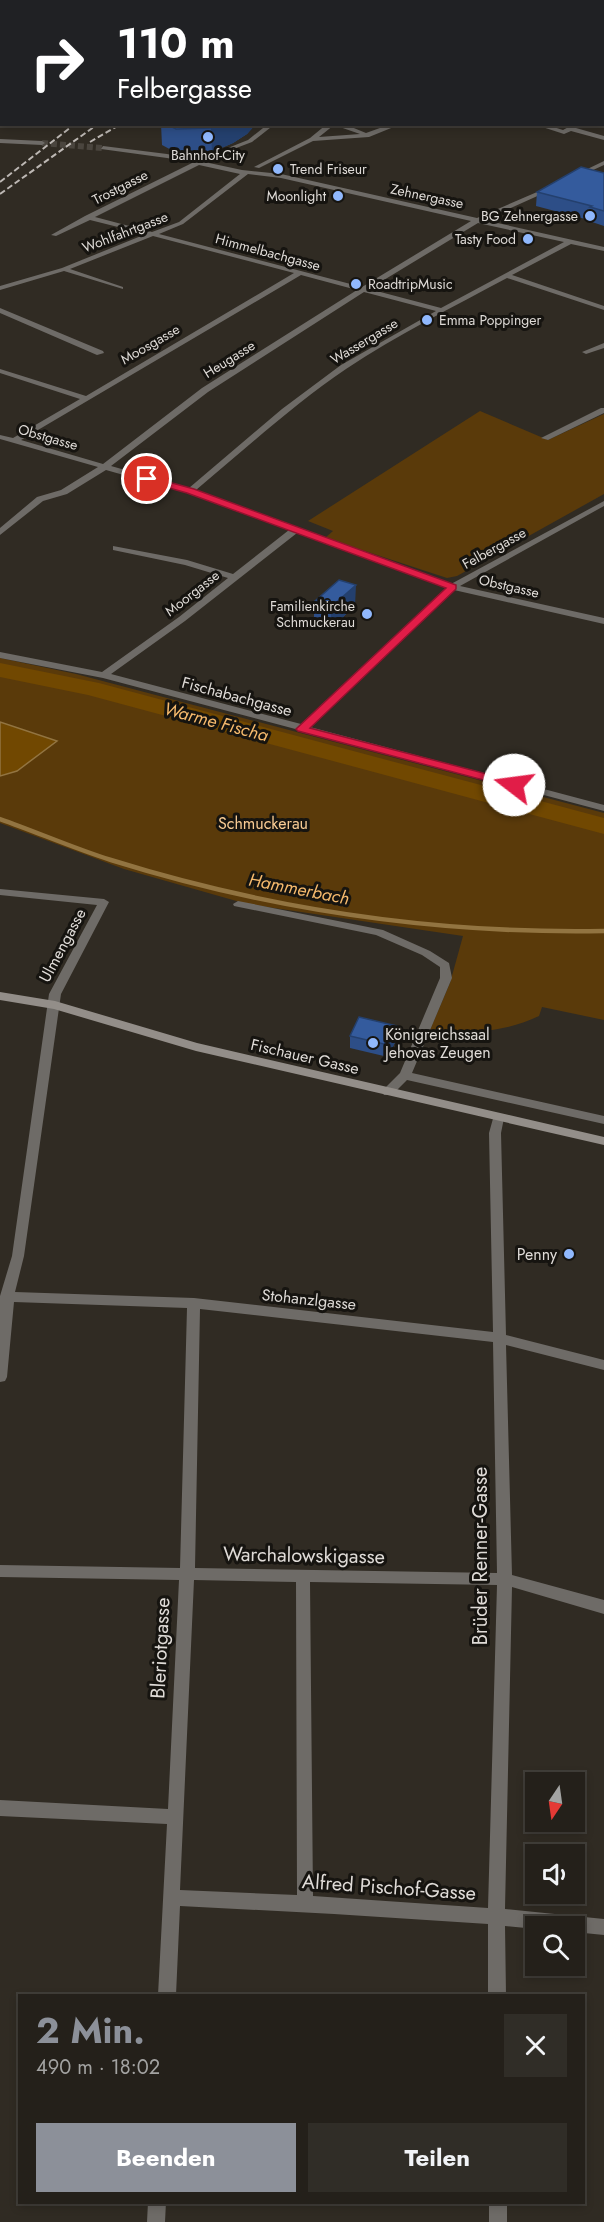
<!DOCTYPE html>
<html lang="de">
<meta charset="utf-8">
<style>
body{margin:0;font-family:Jost,sans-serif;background:#302d27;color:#f1f3f6;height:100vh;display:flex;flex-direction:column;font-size:22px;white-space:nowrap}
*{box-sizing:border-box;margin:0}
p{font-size:20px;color:#a3a3a2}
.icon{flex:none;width:33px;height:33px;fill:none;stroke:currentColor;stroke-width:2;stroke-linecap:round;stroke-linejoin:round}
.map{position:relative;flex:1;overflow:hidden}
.drawer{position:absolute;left:18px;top:1994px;width:567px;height:210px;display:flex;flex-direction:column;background:#24201a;border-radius:0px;box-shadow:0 3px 9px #0003,0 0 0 2px #413e39}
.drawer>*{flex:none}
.top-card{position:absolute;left:0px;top:0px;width:604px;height:126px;box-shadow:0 3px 9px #0003,0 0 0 2px #413e39;background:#202124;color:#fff;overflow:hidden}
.needle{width:39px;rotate:193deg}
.controls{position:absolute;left:525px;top:1772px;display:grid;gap:12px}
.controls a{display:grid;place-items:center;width:60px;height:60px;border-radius:0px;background:#24201a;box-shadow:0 3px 9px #0003,0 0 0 2px #413e39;font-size:30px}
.pin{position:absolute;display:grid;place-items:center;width:51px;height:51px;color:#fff;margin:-26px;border:3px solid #fff;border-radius:50%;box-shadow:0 2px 6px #0007}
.me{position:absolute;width:66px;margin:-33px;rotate:285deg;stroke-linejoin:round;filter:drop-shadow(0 0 4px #0008)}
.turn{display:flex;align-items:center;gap:21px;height:126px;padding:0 18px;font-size:27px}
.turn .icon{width:78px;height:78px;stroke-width:2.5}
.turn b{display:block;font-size:42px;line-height:51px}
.round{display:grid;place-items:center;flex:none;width:63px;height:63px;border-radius:0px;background:#302d27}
.head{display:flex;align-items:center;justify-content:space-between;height:102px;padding:0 18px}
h1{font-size:36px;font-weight:700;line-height:45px;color:#8c9099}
.action{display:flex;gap:12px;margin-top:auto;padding:12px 18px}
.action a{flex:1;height:69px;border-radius:0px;background:#8c9099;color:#fff;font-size:24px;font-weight:700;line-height:69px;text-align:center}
.action a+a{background:#302d27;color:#f1f3f6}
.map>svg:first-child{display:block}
.green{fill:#5a3a0a}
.water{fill:#714801;stroke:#927441;stroke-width:1.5}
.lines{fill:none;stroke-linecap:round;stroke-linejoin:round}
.stream{stroke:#927441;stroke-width:4.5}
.river{fill:#714801;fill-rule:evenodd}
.street-tunnel{stroke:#4a453e;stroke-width:6;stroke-dasharray:6 3;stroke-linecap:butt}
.street{fill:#6e6b67;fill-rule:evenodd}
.secondary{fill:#938e89;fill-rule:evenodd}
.primary{fill:#b0aaa2;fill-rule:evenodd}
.rail{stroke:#bdb8b4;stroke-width:2;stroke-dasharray:6 3;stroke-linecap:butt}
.wall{fill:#2d4e87}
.shaded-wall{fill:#24406e}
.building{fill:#345b9d;stroke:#24406e;stroke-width:1.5}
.route{fill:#e11d48;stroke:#92132f;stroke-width:1.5}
.poi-dot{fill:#90b8fd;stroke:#161410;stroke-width:2}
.labels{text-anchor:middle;stroke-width:6;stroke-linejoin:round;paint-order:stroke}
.far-poi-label{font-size:14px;fill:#dfdbd7;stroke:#161410;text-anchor:end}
.far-street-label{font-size:14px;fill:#dfdbd7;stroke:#161410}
.street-label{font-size:16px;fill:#dfdbd7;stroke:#161410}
.park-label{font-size:16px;fill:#f9cc94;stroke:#161410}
.poi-label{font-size:16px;fill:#dfdbd7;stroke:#161410;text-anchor:start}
.water-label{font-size:18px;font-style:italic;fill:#f6ba6d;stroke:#161410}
.near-street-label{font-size:20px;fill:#dfdbd7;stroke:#161410}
</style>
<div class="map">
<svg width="604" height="2222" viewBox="0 0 604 2222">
<rect width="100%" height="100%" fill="#302b23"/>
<path class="green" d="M480,411L548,440L604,414V494L457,576L447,578L325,538L333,531L308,521Z
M0,658L76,674L604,813V1020L542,1007L539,1016C506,1032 465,1035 430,1030L450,983L463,936L247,904L124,869L0,823Z"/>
<path class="water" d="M0,722L57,741L17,771L0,776Z"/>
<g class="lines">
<path class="stream" d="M0,819C37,832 73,848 111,860C271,910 437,934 604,931"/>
<path class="river" d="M0,663L99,683L604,818V834L88,695L0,677Z"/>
<path class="street-tunnel" d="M42,143L103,148"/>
<path class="street" d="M488,0H604V3L491,2Z
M603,14H604V18H603Z
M604,42V46L603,47V43Z
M603,80L604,81V85L603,84Z
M0,84H2V88H0Z
M603,111H604V115H603Z
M2,114V118L0,119V115Z
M268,124H275L252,142L210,158L205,157L248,140Z
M327,124H344L366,133L391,124H401L369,137L313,141L259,168L254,167L310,138ZM334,125L360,134L319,137Z
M533,124H544L563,130L574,124H583L576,128L604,136V140L571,131L564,134Z
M0,139L42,141L45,143L42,145L0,143Z
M103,146L167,154L242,170L281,174L477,218L551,186L553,187V189L484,220L604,247V251L571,244L512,275L604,306V310L507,278C453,307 397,335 346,369C293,405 245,449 196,490L451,584L604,501V506L460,586L604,618V624L454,590L310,727L604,805V811L103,678L0,658V652L102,672L179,617L228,578L185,565L113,550V546L187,560L233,574L289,530L187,493L106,470L67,494L43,501L0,535V528L37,497L61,490L98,467L0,439V435L13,438L80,399L0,373V369L86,396L294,273L153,236L70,269L123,287V289L64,271L0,290V286L62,268L146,234L90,220L56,236L51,235L85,216L192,163L167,158L101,149ZM199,165L240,174L179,222L152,232L95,217ZM248,174L281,178L471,221L362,287L159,234L183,224ZM478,223L564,242L441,308L369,289ZM301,275L357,290L202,388L103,464L21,440ZM364,292L436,311L341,365L282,409L189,488L111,466L208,392ZM297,533L446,588L301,724L111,674L185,621Z
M604,161V165L580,176L575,175Z
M0,308L103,351L104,353L97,355L0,313Z
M604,343V348L586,354L582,352Z
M601,408H604V413L548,440L541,438Z
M0,889L104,899L109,902L61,994L24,1256L15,1292L194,1298L493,1332L489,1133L494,1115H502L504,1118L501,1133L506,1335L604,1360V1370L506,1345L512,1575L604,1600V1614L512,1587L505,1909L604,1919V1935L574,1932V1926H536V1929L505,1926L506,1995H488V1924L334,1914L180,1906L176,1995H158L167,1824L0,1816V1800L168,1809L179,1580L0,1577V1565L180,1568L187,1308L14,1302L7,1377L5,1381L0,1382V1296L12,1256L49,994L97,905L0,895ZM200,1309L493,1342L497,1573L195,1568ZM194,1580L296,1582L297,1895L180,1890ZM310,1582L497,1585L488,1908L313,1896Z
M238,901L383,930L430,951L449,963L452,978L412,1073L604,1116V1124L407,1080L392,1095H384L382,1092L384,1089L400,1073L440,978V967L422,955L376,935L234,906L233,904Z
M148,2202H166L165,2222H147Z
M489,2202H507V2222H489Z"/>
<path class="secondary" d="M80,0H89L77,2Z
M99,0H108L96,2Z
M2,21V25L0,26V22Z
M0,992L55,1001L197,1043L604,1137V1145L196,1051L54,1009L0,1000Z"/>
<path class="primary" d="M299,0H323L326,2H300Z
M603,11H604V15H603Z"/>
<path class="rail" d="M262,2L264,0
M289,2L292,0
M308,2L310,0
M90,142L121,124
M0,182L75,124
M0,194L98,124"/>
</g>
<path class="wall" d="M161,124H256L247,134L233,143L212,152L177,153L162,145Z
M604,173V226L589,221V220L536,206L537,192Z
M314,602L355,606L331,628L314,623Z
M350,1036L397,1038L388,1057L350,1048Z"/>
<path class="shaded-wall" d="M221,124H256L247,134L233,143L212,152L211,128Z
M356,585L355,606L331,628V607Z
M397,1026V1038L388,1057V1045Z"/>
<path class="building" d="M166,124H221L211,128L176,129Z
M581,167L604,173V211L590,207L592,206L537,192Z
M339,580L356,585L331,607L314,602Z
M359,1017L397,1026L388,1045L350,1036Z"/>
<path class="route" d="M147,476L194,489L456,585V589L310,728L518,782V787H510L298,731L296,729L446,588L187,493L144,481V477Z"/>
<g class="poi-dot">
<circle cx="208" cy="137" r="6"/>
<circle cx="278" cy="169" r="6"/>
<circle cx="338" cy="196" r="6"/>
<circle cx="590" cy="216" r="6"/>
<circle cx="528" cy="239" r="6"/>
<circle cx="356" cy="284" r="6"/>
<circle cx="427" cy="320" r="6"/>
<circle cx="367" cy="614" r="6"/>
<circle cx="373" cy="1043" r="6"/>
<circle cx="569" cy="1254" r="6"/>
</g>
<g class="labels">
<g class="far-poi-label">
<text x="208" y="160" text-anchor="middle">Bahnhof-City</text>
<text x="290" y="174" text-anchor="start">Trend Friseur</text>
<text x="326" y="201">Moonlight</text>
<text x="578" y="221">BG Zehnergasse</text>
<text x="516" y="244">Tasty Food</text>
<text x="368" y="289" text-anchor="start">RoadtripMusic</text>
<text x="439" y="325" text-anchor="start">Emma Poppinger</text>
<text x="355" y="611">Familienkirche<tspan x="355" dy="16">Schmuckerau</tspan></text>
</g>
<g class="far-street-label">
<text transform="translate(120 187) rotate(-27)" y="5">Trostgasse</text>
<text transform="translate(427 196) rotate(12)" y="5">Zehnergasse</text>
<text transform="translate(125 232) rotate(-21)" y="5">Wohlfahrtgasse</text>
<text transform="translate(268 252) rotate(15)" y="5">Himmelbachgasse</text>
<text transform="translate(364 341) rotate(-31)" y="5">Wassergasse</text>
<text transform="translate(150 344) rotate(-30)" y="5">Moosgasse</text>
<text transform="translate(229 359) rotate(-32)" y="5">Heugasse</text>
<text transform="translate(48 437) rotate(16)" y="5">Obstgasse</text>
<text transform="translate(494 548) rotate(-29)" y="5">Felbergasse</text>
<text transform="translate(509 586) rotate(13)" y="5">Obstgasse</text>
<text transform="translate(192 593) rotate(-38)" y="5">Moorgasse</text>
</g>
<g class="street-label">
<text transform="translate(237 696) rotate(15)" y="6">Fischabachgasse</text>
<text transform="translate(62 945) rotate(-62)" y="6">Ulmengasse</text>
<text transform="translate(305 1056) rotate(13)" y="6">Fischauer Gasse</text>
<text transform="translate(309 1299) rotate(6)" y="6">Stohanzlgasse</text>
</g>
<g class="park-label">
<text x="263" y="829">Schmuckerau</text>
</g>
<g class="poi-label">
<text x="385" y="1040">Königreichssaal<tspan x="385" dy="18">Jehovas Zeugen</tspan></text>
<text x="557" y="1260" text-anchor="end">Penny</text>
</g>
<g class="water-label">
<text transform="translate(216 722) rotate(15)" y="6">Warme Fischa</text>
<text transform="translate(299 889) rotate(11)" y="6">Hammerbach</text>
</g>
<g class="near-street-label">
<text transform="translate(304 1555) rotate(1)" y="7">Warchalowskigasse</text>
<text transform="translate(480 1556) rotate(-90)" y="7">Brüder Renner-Gasse</text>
<text transform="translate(160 1648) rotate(-87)" y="7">Bleriotgasse</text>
<text transform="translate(389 1887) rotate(4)" y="7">Alfred Pischof-Gasse</text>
</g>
</g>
</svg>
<div class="controls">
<a><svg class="needle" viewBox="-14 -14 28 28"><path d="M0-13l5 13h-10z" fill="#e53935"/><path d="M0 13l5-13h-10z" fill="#a3a3a2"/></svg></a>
<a><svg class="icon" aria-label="sound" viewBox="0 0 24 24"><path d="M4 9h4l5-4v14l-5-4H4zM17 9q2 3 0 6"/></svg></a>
<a><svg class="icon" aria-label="search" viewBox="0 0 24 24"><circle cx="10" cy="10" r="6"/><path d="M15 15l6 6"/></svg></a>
</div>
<div class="pin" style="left:147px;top:479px;background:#d93025"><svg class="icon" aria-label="arrive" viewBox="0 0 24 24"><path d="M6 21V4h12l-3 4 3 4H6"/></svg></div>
<svg class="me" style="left:514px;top:785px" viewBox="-20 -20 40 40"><circle r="19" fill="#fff"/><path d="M0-13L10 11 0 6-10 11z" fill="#e11d48"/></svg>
<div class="top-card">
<div class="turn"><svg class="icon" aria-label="right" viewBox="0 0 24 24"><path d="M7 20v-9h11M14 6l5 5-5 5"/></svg><div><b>110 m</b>Felbergasse</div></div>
</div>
<section class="drawer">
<div class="head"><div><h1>2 Min.</h1><p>490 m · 18:02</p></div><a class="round"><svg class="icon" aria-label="close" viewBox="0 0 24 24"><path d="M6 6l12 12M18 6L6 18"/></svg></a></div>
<div class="action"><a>Beenden</a><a>Teilen</a></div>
</section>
</div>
